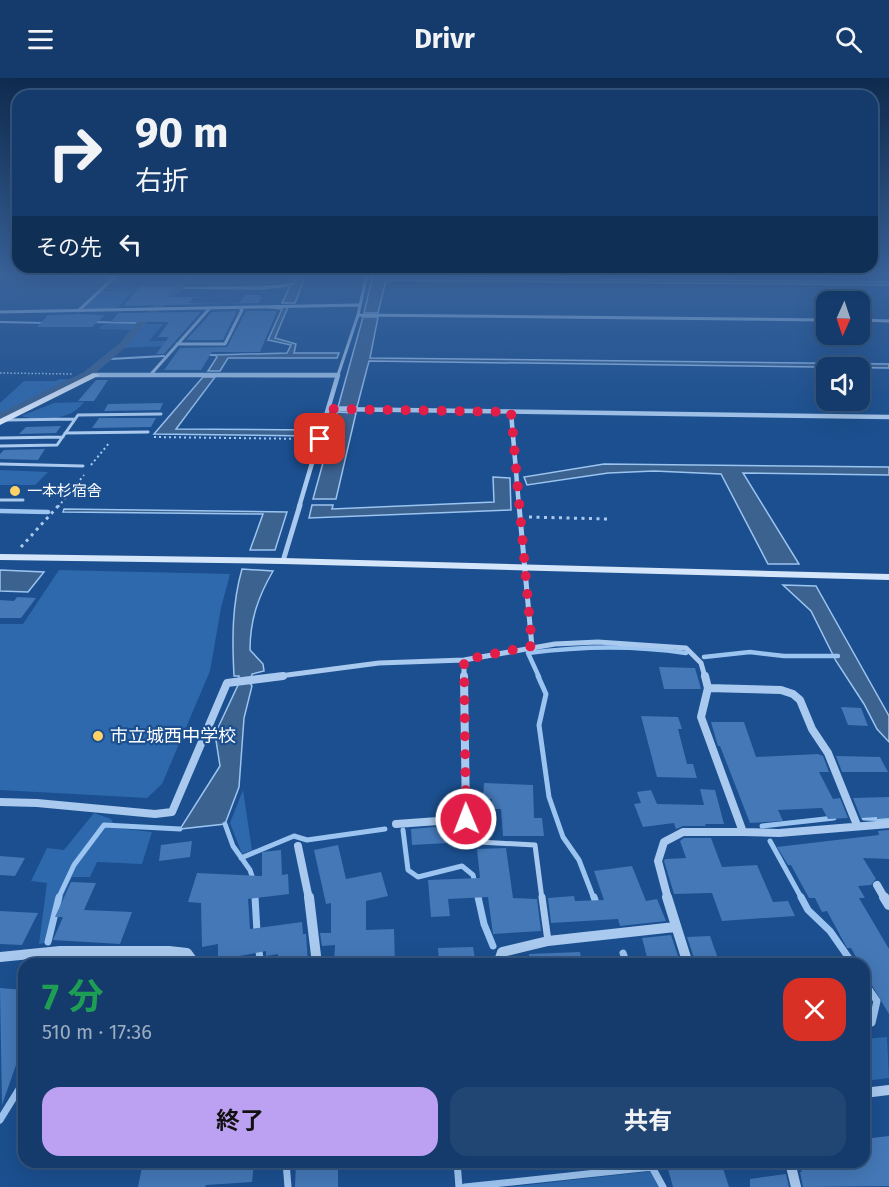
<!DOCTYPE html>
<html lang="ja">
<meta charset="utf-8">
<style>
body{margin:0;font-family:"Fira Sans","Noto Sans JP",sans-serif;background:#214673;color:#f1f3f6;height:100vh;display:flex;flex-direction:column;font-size:22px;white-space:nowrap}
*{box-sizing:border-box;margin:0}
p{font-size:20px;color:#9dadc1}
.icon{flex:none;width:33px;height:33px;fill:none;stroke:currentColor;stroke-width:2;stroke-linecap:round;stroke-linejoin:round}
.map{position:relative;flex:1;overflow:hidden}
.details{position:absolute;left:18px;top:880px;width:852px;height:210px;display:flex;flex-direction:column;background:#143b6b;border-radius:18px;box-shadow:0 6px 24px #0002,0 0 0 2px #33557e}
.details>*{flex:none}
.banner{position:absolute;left:12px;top:12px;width:866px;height:183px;border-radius:18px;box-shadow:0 6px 24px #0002,0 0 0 2px #33557e;background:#143b6b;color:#f1f3f6;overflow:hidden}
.needle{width:39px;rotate:183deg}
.tools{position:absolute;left:816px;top:213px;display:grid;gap:12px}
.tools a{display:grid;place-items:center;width:54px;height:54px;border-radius:12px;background:#143b6b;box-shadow:0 6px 24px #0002,0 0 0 2px #33557e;font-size:30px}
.pin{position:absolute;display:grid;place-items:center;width:51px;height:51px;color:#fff;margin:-26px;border-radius:12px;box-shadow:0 3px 9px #0006}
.me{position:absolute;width:66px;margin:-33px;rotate:359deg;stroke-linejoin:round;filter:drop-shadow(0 0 4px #0008)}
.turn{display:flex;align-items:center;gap:21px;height:126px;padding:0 24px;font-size:27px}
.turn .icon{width:78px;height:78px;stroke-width:2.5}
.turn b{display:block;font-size:42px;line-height:51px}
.then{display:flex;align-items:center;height:57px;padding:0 24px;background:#0003;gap:12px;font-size:22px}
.round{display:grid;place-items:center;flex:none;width:63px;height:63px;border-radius:18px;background:#214673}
.summary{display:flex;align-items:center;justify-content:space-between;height:102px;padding:0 24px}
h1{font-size:36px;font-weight:700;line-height:45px;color:#1e9e55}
.cta{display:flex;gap:12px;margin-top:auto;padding:12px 24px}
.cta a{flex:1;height:69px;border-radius:18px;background:#bca0f2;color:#111;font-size:24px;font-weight:700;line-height:69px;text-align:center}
.cta a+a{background:#214673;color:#f1f3f6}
header{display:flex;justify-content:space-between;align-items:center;height:78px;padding:0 24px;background:#143b6b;font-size:27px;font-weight:700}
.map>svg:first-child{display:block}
.green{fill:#2e69ad}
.water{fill:#3c6290;stroke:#9cc4f0;stroke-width:1.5}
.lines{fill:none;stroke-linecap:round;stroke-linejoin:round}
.stream-far3{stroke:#9cc4f0;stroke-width:2}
.stream-far2{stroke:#9cc4f0;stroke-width:4.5}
.stream-far1{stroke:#9cc4f0;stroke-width:5}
.stream{stroke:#9cc4f0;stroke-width:7}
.canal{fill:#3c6290;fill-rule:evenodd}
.building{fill:#4478b7}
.path-far2{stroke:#a9c9ee;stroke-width:1.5;stroke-dasharray:1.5 2;stroke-linecap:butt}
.path-far1{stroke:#a9c9ee;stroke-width:2;stroke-dasharray:2 3;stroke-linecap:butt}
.path{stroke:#a9c9ee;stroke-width:3;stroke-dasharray:3 4.5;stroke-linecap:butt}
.lane-far2{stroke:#a9c9ee;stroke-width:3}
.lane-far1{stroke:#a9c9ee;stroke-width:5}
.lane{stroke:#a9c9ee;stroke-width:7}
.street-far4{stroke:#a9c9ee;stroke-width:3}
.street-far3{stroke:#a9c9ee;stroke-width:4.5}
.street-far2{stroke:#a9c9ee;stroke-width:5}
.street-far1{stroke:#a9c9ee;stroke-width:8}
.street{stroke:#a9c9ee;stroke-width:10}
.secondary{fill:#d6e6fa;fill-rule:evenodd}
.route{stroke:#e11d48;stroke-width:10;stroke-dasharray:0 18}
.poi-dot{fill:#ffd166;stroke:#1b4f8f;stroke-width:2}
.labels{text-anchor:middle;stroke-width:4.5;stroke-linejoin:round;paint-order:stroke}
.far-poi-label{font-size:15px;fill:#fff;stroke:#1b4f8f;text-anchor:start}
.poi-label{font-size:18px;fill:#fff;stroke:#1b4f8f;text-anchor:start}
</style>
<header><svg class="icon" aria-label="menu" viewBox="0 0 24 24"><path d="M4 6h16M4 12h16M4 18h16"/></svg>Drivr<svg class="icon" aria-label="search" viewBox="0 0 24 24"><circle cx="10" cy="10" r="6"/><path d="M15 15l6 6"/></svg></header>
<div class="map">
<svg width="889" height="1109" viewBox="0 0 889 1109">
<rect width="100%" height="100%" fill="#1b4f8f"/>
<path class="green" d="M101,213H132L117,231L80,232Z
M105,246H163L149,263H168L166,268L121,270L137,252L98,251Z
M61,301L76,302L0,337V325L24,303H55Z
M84,324C72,342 42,344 21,338L54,325Z
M0,392L48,394L35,407H0Z
M59,492L230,496L221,530L210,593L162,706L147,720L0,712V546H23Z
M243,712L252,772L242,776L230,745Z
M94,735L111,741L116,750L152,754L142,786L97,784L90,799H72L56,834L51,864L39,866L47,805L31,803L47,770L64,772Z
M887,959L889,1000L864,1003V961Z
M652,1093L660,1109H509Z"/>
<path class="water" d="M297,196H306L295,225H282L290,209L287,208L262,211L183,210L262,209L293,206Z
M373,196H387V199L889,204V207L386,202L378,235H364Z
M263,229H288L275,260L296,266L294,275H339L337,280H228L220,293H208L217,279L215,277L287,275L291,267L268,262L282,231Z
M363,239H378L370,280L889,286V290L369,283L357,329H338Z
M203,299H215L176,351L315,352L313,358L154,356Z
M337,334L356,335L336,421H313Z
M604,386L889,389V397L743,395L799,486H768L721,396L654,393L608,395L527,407L524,399Z
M493,399L510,400L511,432L309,440L312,427H333L332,431L494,424Z
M64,431L287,434L275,472H250L263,436L63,434Z
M242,491L273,493C258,519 250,542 250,572L263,586L264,593L252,596L250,605L252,608L244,640L239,709L225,746L180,751L220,688L215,656L238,607L239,598H234C232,561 232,526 242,491Z
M0,492L44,494L28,514L0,513Z
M783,507L816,508L889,638V664L877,651L864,626L836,583L811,533Z"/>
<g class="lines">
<path class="stream-far3" d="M0,244L46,245
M93,244L141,245
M205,277H215
M110,281L164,278"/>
<path class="stream-far2" d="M0,433L48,434
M704,579L750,574L784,578H838
M539,599L528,575C581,568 633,567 686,575"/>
<path class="stream-far1" d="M538,598L546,616L539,647L549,719L563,759L579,782L594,821
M864,740L889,741
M225,746L233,768L250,792L254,804
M762,748L834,740
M403,752L408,792L418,799L462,788L473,797L475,805
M770,763L802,821
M241,780L294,758L307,762L385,751
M477,814L479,821
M255,815V821
M58,821L74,787L104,747L180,751"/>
<path class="stream" d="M255,819L257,854
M478,819L484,846L493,868
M594,819L597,828
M801,819L808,832L830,853L853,886
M48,864L59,819
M258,868L261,886
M623,875L627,886
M55,884L57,886
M864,904L877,923L872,945L864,946
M0,1042L24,1003
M286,1084L288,1109
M457,1084L459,1109
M465,1109L652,1089L663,1109"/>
<path class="canal" d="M188,196H197L140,251L127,268L92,298L0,342V335L84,294L121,264L134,247Z"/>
</g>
<path class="building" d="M140,208H176L168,219H194L189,225L239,226L245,217H261L259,219H262L258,225L124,228Z
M237,233L223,262H186L212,234Z
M246,233H277L260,274H212L201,292H164L180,270L227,269Z
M201,234L164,276H156L169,259H158L169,244H111L118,235Z
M79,236L105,237L92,249H37L48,237Z
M96,302H108L94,323H78Z
M163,325L160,332L104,333L108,326Z
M99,340H156L151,349L92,350Z
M61,348L56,355L19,356L26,349Z
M45,371L38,382L0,381V376L4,372Z
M17,519L36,520L21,540H0V522L14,523Z
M659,589L695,590L701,611H664Z
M841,629L861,630L868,648L848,647Z
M641,638L678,639L682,651H678L687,686H693L697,700L657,699Z
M711,644H744L756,679L818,676L823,678L829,694H819L833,721L840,720L848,740L828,741L822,730L778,732L783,743L750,745L720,668H718Z
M836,678L880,679L888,694H842Z
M484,705L533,707L534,740H542L544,758H503L501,731H492V721H483Z
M700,711L715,712L724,746H705L706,748H683L676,751L674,745L643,749L634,726L641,725L637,714L651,712L657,726L704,727Z
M889,719V740L877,741V739L861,740L853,720Z
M447,748L448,765L412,767L411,751Z
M889,752V781L863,780L876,801L871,807L858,808L865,820H859L889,871V936L864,894V886H860L851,870H847L827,833L822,834L815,820H809L791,787H788L777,769L879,757L878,753Z
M684,760H711L722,789L757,787L773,824L788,823L795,838L722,843L712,815L674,816L664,783L665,781L686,780L680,763Z
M192,763L190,779L159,783L161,767Z
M338,767L346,801L381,794L388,818L366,823V852L394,851L395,886H334L335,867L322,868L320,855H331V825L326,826L314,772Z
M506,770L513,820L537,821L541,853L493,856L488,819L448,821L450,838L431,839L428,802L480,800L477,771Z
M281,772L282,797L288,796L289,816L248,821L250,851L302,844L303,856H306L308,886H278V876L266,878V873L218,882V866L202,869L201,825L188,824L197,795L262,798V774Z
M0,778L25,780L15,798L0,797Z
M632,788L646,823L657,821L666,843L620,848L618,841L551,845L548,820L574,818L575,823L604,822L594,793Z
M71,804L96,805L84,832L132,834L120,866L53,862L63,839H55Z
M0,833L38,835L22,867L0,866Z
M671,857L679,881L648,883L642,860Z
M710,858L720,886H699L697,880H694L687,859Z
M473,869L476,886H439L438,870Z
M580,874L582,886H529V876Z
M0,910L24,912V987H16L2,1027Z
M889,1058V1108L803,1109L800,1094H802L798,1084H864V1061Z
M143,1084H254L252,1104L206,1107L205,1109H138Z
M296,1084H338V1109H295Z
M666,1084H721L729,1109H673Z
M786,1096L789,1109H750V1101Z"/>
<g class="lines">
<path class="path-far2" d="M0,198L100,199
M0,295L73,296"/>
<path class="path-far1" d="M154,359L309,361
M91,387L110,364
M58,429L84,397"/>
<path class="path" d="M529,439L608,441
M21,469L59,427"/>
<path class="lane-far2" d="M6,342L75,341
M65,355L148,354
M0,360L63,359
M0,368L57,367L78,337L161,336
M0,386L83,388
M0,422H23"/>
<path class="lane-far1" d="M466,741L479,764L535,767L542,821"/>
<path class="lane" d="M542,819L548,863"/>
<path class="street-far4" d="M78,233L118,196
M0,234L359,227
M358,237L826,242
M860,242L889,243
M177,266H225L242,232L240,230
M152,295L209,231
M96,297L338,298
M338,297L358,237L367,196"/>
<path class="street-far3" d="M96,297H338L299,429
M329,331L889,339
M511,334L519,429"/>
<path class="street-far2" d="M519,427L532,569
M283,483L300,427
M464,582V599
M272,599L379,585L464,582L555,566L598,564L686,570L701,585L705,599"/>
<path class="street-far1" d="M705,598L708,610L701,639L743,754L779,755L889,746
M708,610L781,612L793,616L800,622L812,651L828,675L857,747
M0,724L37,725L155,736L172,734L227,605L283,598
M396,746L466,741L464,598
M298,768L309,821
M877,807L885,821
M668,821L658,783L664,764L683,754H743"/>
<path class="street" d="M309,819L317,886
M667,819L688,886
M884,819L889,827
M0,879L60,873H169L187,875L195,886
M498,886L502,874L548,863L675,849
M864,1015L889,1012
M790,1084L796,1109"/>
<path class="secondary" d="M93,295L100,297L0,347V341Z
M0,476L283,480L889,496V502L283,486L0,482Z"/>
</g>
<linearGradient id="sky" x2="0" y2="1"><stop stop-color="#0f2b4f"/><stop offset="0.56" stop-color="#39639b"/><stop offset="1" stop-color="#39639b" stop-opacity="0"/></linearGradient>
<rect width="889" height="352" fill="url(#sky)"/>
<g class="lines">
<path class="route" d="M320,361L329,331L511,334L532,568L464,582L466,741"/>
</g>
<g class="poi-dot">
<circle cx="15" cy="413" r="6"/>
<circle cx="98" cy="658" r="6"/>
</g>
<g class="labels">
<g class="far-poi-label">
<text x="27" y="418">一本杉宿舎</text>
</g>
<g class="poi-label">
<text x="110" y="664">市立城西中学校</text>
</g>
</g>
</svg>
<div class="tools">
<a><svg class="needle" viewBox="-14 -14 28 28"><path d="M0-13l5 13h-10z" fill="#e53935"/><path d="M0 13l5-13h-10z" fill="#9dadc1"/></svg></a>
<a><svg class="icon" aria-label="sound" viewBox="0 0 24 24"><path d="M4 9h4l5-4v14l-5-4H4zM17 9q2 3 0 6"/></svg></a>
</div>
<div class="pin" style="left:320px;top:361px;background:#d93025"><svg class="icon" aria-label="arrive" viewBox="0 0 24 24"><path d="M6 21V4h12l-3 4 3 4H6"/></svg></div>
<svg class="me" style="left:466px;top:741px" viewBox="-20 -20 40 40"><circle r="17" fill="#e11d48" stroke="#fff" stroke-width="3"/><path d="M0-11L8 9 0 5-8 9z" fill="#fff"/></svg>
<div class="banner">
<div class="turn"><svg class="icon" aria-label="right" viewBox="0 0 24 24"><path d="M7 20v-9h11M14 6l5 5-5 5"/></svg><div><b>90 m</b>右折</div></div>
<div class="then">その先<svg class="icon" aria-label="left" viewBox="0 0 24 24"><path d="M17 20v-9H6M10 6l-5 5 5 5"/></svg></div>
</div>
<section class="details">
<div class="summary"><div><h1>7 分</h1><p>510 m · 17:36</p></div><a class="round" style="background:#d93025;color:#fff"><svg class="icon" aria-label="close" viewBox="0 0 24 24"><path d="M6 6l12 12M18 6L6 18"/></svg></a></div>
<div class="cta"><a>終了</a><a>共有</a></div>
</section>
</div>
